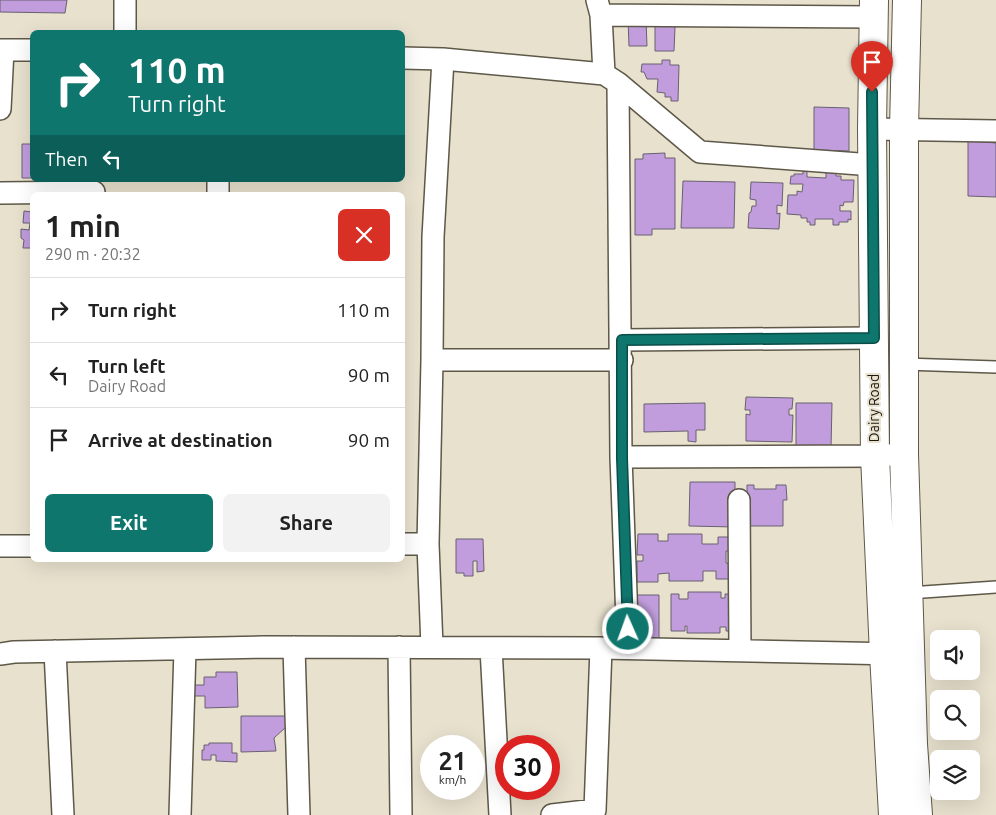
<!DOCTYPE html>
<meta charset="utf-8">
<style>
body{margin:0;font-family:Ubuntu,sans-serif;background:#f2f2f2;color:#222;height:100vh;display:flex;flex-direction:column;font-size:19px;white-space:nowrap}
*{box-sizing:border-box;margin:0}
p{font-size:16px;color:#767676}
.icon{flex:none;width:28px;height:28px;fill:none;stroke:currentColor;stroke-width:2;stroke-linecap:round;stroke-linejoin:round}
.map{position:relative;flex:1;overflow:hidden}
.panel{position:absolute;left:30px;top:192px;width:375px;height:370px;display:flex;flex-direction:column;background:#fff;border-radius:8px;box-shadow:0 5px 20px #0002}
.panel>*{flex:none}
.guide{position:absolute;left:30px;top:30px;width:375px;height:152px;border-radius:8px;box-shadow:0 5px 20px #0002;background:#0f766e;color:#fff;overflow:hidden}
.buttons{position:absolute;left:930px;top:630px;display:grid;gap:10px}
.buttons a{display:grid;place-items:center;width:50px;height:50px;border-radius:8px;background:#fff;box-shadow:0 5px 20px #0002;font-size:25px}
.speed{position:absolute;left:420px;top:735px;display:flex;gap:10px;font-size:25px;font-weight:700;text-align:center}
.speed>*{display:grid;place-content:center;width:65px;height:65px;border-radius:50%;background:#fff;box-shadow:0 5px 20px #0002;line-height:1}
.speed small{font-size:12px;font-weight:400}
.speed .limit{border:8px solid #d22;background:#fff;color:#111}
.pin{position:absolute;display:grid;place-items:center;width:42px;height:42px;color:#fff;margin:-51px -21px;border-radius:50% 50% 50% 0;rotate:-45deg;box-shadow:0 0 5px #0007}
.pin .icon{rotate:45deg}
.me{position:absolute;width:55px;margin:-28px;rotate:358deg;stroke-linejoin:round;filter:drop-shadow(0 0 4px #0008)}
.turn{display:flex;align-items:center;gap:18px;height:105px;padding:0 15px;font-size:22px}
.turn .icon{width:65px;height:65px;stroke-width:2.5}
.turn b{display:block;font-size:35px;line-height:42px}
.then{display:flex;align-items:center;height:48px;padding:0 15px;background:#0003;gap:10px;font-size:19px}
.round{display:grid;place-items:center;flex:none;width:52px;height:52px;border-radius:8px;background:#f2f2f2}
.headline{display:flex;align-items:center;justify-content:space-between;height:85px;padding:0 15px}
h1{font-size:30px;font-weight:600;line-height:38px}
.cta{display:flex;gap:10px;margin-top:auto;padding:10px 15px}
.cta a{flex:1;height:58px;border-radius:8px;background:#0f766e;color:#fff;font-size:20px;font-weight:600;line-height:58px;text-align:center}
.cta a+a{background:#f2f2f2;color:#222}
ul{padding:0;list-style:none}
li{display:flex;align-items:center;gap:15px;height:65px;padding:0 15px;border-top:1px solid #e0e0e0}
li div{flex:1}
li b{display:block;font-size:19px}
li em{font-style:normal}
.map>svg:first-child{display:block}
.building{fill:#c19ddd;stroke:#686070}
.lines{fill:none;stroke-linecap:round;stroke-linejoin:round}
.lane-casing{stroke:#5e5848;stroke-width:14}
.street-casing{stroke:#5e5848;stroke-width:24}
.secondary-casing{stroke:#5e5848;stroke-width:30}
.lane{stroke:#fff;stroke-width:11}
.street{stroke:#fff;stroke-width:21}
.secondary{stroke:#fff;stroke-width:28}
.route-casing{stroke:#0a4d48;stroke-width:12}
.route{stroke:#0f766e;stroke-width:9}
.labels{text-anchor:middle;stroke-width:4;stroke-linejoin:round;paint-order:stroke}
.street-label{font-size:14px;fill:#1b1812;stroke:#e8e1ce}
</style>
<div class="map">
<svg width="996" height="815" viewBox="0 0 996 815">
<rect width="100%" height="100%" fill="#e8e1ce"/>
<path class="building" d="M0,0H67L65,13L0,12Z
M628,19H646L647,46H629Z
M655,19H678V26L675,27L674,51H655Z
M662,60H670V65H679L678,101H671V97H665V93L657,92L658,79H647L644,72H641L642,64H662Z
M814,107L849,108V151L814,150Z
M968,141L996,143V197L968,196Z
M22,144H32V178H22Z
M665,153V158H675V229H652V235H635V159H643V154Z
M826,169H832V173H836V176H841V180H854L853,202H844L843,206L840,205V211H851V220L848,219V222H839V225H833V219H815V225H810V222H807V218H801V215L787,214L788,195H797V191L802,192L803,184H790L791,176H794V174H803V171H807V177L826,178Z
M683,181L735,182L734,228H681Z
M751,182L783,183L782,206L777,205V214L780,213L779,229L748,228L749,213L751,212L752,206H756V200L750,199Z
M24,211L32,212V248H23L24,240L21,238V229L29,230L30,223H23Z
M746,397L793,398L792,409H789V415H793L792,442L746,441V414L750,415V410H745Z
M705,403V430H696V442L688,441V431L644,432V404Z
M796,403H832L831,449H796Z
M690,482H735V527L689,526Z
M747,485H754V489H776V485H786L787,500H783V526H747Z
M638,534H658V541H668V534H702V544H718V537H732L731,551H726V563L731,564L732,579H716V571H703V581H669V573L658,574V582H637V561H643V555H637Z
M456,539H483L484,571L477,572V561H473V576H464V573H456Z
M688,592H721V598H725V594H736V631H726V627H720V633H687V626H685V631H671V594H679V599H688Z
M634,595H659V639H648L649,636H640L639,628H636Z
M216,672H237L238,707L205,708V696H193V685H204V677H216Z
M241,716H286V727L274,738L276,751L241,752Z
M209,743H232V753H237V762L216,761V755H211V760H202V750H204V745H209Z"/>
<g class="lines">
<g class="lane-casing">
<path id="lane" d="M904,364L996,367
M909,593L996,587"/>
</g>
<g class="street-casing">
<path id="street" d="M125,0V32
M597,0L601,15L604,74
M601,15L873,17
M0,50H32
M402,58L443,59L604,74L618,83L700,152L873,165
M618,83L621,457L628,648
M0,109L3,50
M872,129L996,131
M218,180V195
M0,193L94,192
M621,340L874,338
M432,360H622
M621,457L875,456L904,454
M739,500L740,650
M402,544H428
M0,546H32
M294,647L299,815
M399,647L401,815
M432,647L428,544L432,360L433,237L443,59
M491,648L500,815
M55,651L63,815
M0,654L14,652L263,647L601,648L898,654
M180,815L185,649
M552,815L595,810L601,648"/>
</g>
<g class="secondary-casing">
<path id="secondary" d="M874,0L872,129L875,456L884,654L893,815
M907,0L904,129V454L913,744L918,815"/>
</g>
<use href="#lane" class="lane"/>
<use href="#street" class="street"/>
<use href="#secondary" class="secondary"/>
</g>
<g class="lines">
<g class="route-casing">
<path id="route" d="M628,629L622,458V340L874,338L872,92"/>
</g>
<use href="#route" class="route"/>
</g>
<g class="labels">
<g class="street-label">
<text transform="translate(874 408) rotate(-90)" y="5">Dairy Road</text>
</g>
</g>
</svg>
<div class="buttons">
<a><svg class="icon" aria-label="sound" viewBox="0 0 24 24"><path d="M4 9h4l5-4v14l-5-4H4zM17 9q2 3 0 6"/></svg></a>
<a><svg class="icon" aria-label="search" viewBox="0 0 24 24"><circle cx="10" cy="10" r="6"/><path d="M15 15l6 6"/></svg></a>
<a><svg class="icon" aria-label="layers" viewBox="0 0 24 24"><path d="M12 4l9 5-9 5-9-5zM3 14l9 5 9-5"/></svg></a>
</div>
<div class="speed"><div>21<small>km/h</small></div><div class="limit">30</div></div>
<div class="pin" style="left:872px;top:92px;background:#d93025"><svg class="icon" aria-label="arrive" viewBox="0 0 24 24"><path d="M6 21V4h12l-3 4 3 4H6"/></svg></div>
<svg class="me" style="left:628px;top:629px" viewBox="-20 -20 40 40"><circle r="17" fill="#0f766e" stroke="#fff" stroke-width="3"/><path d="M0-11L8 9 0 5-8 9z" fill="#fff"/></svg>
<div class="guide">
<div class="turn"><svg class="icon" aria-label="right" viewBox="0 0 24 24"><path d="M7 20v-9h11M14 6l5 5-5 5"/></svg><div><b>110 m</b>Turn right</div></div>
<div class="then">Then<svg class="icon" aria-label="left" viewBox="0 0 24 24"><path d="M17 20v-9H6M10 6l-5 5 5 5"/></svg></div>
</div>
<section class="panel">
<div class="headline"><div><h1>1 min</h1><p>290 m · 20:32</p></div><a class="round" style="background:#d93025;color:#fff"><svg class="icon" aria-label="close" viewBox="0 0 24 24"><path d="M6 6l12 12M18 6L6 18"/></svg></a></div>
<ul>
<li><svg class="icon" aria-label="right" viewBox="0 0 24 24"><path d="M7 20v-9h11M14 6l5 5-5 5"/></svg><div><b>Turn right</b></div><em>110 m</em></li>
<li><svg class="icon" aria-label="left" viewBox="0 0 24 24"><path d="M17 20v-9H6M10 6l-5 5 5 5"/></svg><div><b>Turn left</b><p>Dairy Road</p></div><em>90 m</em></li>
<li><svg class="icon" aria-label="arrive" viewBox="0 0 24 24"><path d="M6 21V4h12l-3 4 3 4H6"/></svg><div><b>Arrive at destination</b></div><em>90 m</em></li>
</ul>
<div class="cta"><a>Exit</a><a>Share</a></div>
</section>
</div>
